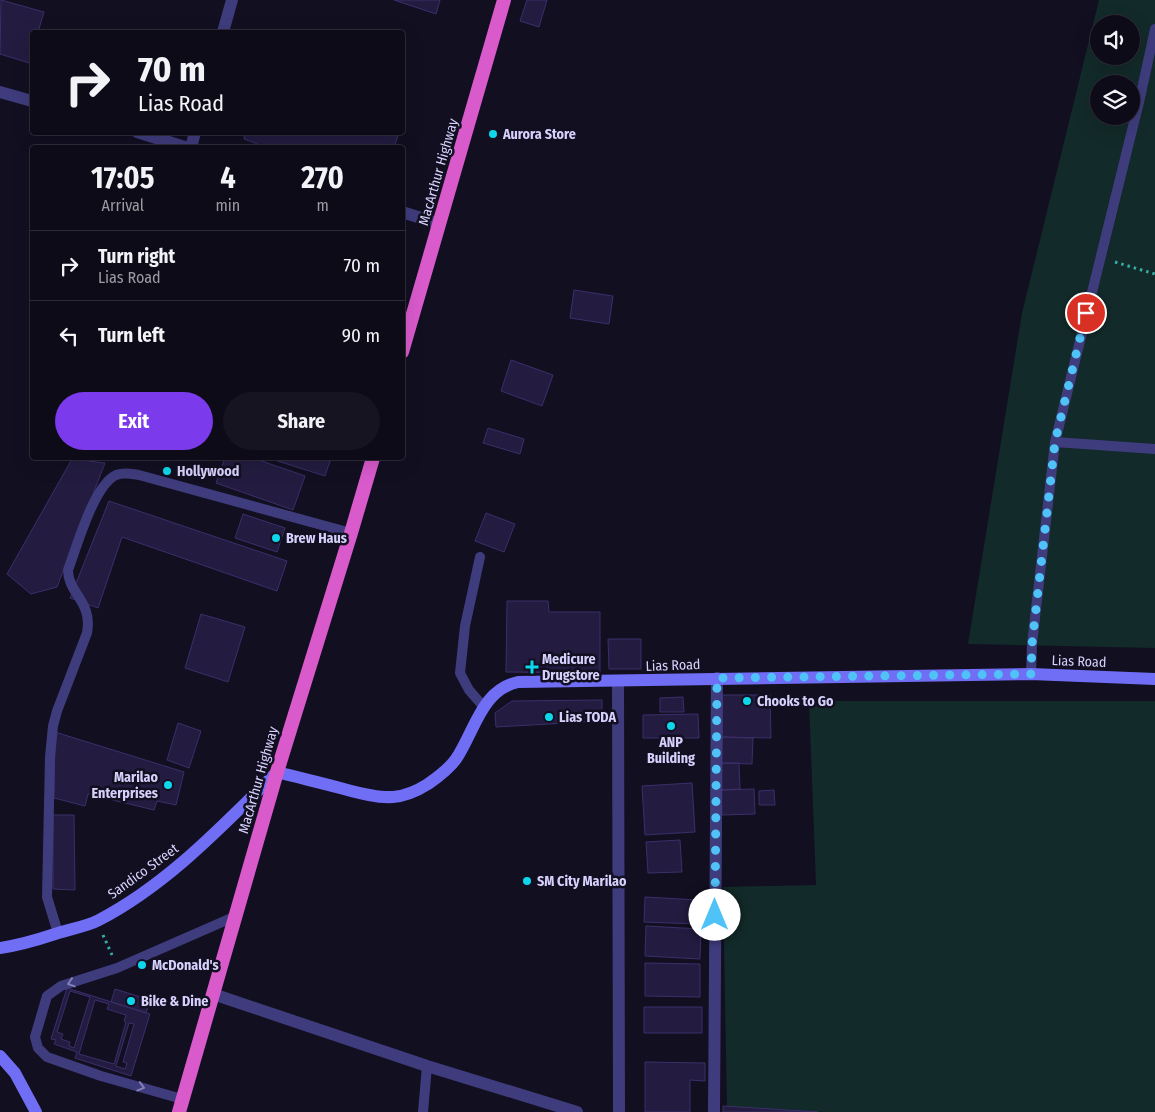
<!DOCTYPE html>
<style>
body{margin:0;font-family:"Fira Sans Condensed",sans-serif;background:#171422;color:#f1f3f6;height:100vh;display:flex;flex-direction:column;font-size:19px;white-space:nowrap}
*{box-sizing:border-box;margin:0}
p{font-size:16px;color:#9b9ba2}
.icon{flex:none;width:28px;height:28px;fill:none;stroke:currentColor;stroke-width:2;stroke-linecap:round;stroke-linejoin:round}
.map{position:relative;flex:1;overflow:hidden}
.side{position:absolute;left:30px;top:145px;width:375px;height:315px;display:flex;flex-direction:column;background:#0e0b19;border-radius:5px;box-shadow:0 5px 20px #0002,0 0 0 1px #2e2b38}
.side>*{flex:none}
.hud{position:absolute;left:30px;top:30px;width:375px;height:105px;border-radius:5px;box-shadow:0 5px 20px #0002,0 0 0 1px #2e2b38;background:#0e0b19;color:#f1f3f6;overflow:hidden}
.buttons{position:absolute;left:1090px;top:15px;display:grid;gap:10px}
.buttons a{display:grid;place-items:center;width:50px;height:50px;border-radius:50%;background:#0e0b19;box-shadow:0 5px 20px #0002,0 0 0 1px #2e2b38;font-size:25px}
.pin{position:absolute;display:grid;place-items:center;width:42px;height:42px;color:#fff;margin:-21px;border:2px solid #fff;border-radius:50%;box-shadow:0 1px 5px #0007}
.me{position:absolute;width:55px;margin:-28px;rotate:0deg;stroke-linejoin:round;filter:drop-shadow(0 0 4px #0008)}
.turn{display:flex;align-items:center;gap:18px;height:105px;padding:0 25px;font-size:22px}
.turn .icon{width:65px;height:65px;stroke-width:2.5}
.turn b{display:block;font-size:35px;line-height:42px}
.eta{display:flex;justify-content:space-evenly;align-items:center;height:85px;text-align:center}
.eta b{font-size:30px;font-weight:700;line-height:35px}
.button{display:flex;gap:10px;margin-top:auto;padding:10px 25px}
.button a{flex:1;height:58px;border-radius:30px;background:#7c3aed;color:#fff;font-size:20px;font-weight:700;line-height:58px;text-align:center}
.button a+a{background:#171422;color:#f1f3f6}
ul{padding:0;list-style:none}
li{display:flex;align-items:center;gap:15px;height:70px;padding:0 25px;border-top:1px solid #2e2b38}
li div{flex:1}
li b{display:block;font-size:19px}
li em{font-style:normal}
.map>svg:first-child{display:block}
.green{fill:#122a29;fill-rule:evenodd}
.building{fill:#231c40;stroke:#3b2f6b;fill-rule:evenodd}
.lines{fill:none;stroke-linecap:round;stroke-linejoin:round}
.path{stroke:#36aca4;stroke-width:3;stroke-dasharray:2.5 4;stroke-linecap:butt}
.service{stroke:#3f3c7d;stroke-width:10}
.minor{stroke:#3f3c7d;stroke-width:12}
.secondary{stroke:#716ef6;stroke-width:12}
.trunk{stroke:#d85acb;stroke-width:14}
.oneway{stroke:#837fb6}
.route{stroke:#4fc3f7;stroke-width:9;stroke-dasharray:0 16.2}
.poi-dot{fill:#0ed6eb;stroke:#120f21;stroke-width:2}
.labels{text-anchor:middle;stroke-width:5;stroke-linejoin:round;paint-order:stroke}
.poi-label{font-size:14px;font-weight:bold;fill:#d6d1fc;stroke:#120f21;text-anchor:start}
.street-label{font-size:14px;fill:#d6d1fc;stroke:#120f21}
</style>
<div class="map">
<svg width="1155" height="1112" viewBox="0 0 1155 1112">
<rect width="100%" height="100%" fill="#120f21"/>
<path class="green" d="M1099,0H1155V648L968,644L1022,313ZM1099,24H1131V56H1099ZM1099,84H1131V116H1099Z
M809,701H1155V1112H825L727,1110L723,887L816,885Z"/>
<path class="building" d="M1,0L44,12L38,32H32V51L29,63L0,54Z
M394,0H440L436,14Z
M527,0H547L539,27L520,21Z
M232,132H245L244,136Z
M246,132H399L394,148H268L244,139Z
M574,290L613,296L609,324L570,318Z
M511,360L553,375L542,406L501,391Z
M488,428L524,439L520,454L483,443Z
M225,458H253L305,476L293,510L216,483Z
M268,458H331L325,476Z
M72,459L105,463L57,587L31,594L7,574Z
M109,501L287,561L277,591L122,537L98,608L70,598Z
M486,513L515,524L504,552L475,541Z
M243,514L285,528L277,552L235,538Z
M507,601H548L549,612H600V673L506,672Z
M201,614L245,627L228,682L185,668Z
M608,639H641V669H609Z
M722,695H770L771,738L722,737Z
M683,697L684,712H660V698Z
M602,700V721L496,727L495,713L512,701Z
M698,714L699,738H643V715Z
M178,723L201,731L189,768L167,760Z
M55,732L184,772L176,805L157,801L154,810L88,794L85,806L54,798Z
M722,737L753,738L752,764L721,763Z
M721,763H739L740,789L721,790Z
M692,783L695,832L645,835L642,786Z
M754,789L755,814L722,815L721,790Z
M774,790L775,805H759V791Z
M53,815H74L75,890L53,889Z
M680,840L682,872L648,873L646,842Z
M645,897L699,900L698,924L644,922Z
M646,926L701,929L700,959L645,956Z
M645,963L700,964V997L645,996Z
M67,988L150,1014L131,1076L75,1058L77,1052L54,1044L56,1040L51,1039ZM70,991L90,997L74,1048L69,1046L70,1042L61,1039L63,1034L57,1032ZM95,1000L109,1004L107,1009L126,1015L124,1021L126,1022L114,1064L79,1054ZM129,1023L134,1024L123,1062L127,1063L125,1069L116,1066Z
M115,989L150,1000L146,1013L111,1002Z
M644,1007H702V1033H644Z
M645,1062L705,1063V1081L690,1080V1112H645Z
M723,1106L818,1112H723Z"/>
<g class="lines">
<path class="path" d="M1115,262L1155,274
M103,935L112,955"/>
<path class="service" d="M1055,442L1155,449
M480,557L465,626L460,673L469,690L483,706
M1031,674L1032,644L1055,442L1140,98L1155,29
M58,933L47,897L50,757L53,726L57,711L87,633C93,601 68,594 68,570C77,546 94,485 116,475C124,472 132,474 139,475L351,533
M182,1099L101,1076L47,1057L38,1048L35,1037L47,996L61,986L117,968L236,916
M423,1112L427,1066"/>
<path class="minor" d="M223,32L232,0
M0,92L32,101
M137,132L188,148
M191,148L195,132
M402,212L440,224
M618,681L619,1112
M213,994L427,1066L577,1112
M714,1112L717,678"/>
<path class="secondary" d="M0,948C20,945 37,940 55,934C69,929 86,927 99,920C168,884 222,826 277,772C300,778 322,783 344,789C359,793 377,798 393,797C406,796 417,791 428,784C438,777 449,769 456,759C475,731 481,690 518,682L1031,674L1155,679
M0,1056L15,1073L36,1112"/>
<path class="trunk" d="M402,352L504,0
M179,1112L277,772L351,533L373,458"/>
</g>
<defs><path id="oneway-chevron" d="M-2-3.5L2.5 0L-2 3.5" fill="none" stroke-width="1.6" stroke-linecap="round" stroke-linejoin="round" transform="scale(1.25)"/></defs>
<g class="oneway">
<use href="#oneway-chevron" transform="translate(71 983) rotate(162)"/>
<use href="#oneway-chevron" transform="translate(141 1087) rotate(16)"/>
</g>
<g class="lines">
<path class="route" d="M715,915L717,678L1031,674L1032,644L1055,442L1086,313"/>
</g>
<g class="poi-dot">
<circle cx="493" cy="134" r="5"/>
<circle cx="167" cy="471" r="5"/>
<circle cx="276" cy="538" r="5"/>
<path d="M529.5 659.5h5v5h5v5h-5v5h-5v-5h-5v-5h5z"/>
<circle cx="747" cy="701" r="5"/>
<circle cx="549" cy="717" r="5"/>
<circle cx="671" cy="726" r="5"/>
<circle cx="168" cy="785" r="5"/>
<circle cx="527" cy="881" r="5"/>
<circle cx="142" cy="965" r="5"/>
<circle cx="131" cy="1001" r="5"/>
</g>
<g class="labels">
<g class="poi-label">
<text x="503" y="139">Aurora Store</text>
<text x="177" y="476">Hollywood</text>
<text x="286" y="543">Brew Haus</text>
<text x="542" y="664">Medicure<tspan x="542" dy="16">Drugstore</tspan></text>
<text x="757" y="706">Chooks to Go</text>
<text x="559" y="722">Lias TODA</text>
<text x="671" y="747" text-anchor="middle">ANP<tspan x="671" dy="16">Building</tspan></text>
<text x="158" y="782" text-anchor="end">Marilao<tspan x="158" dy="16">Enterprises</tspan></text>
<text x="537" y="886">SM City Marilao</text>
<text x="152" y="970">McDonald's</text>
<text x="141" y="1006">Bike &amp; Dine</text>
</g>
<g class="street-label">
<text transform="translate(438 172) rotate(-74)" y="5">MacArthur Highway</text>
<text transform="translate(1079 661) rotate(2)" y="5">Lias Road</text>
<text transform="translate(673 665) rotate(-2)" y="5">Lias Road</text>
<text transform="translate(258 780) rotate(-74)" y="5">MacArthur Highway</text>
<text transform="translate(143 871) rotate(-36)" y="5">Sandico Street</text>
</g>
</g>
</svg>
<div class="buttons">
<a><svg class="icon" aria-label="sound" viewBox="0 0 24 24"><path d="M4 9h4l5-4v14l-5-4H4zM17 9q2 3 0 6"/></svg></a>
<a><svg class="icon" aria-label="layers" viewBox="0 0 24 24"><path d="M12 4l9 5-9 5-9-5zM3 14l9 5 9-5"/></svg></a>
</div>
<div class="pin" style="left:1086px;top:313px;background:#d93025"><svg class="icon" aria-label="arrive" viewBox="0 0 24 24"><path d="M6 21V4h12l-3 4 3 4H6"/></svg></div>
<svg class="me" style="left:715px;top:915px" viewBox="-20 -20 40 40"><circle r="19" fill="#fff"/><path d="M0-13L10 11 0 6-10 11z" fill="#4fc3f7"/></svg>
<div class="hud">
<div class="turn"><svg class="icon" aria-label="right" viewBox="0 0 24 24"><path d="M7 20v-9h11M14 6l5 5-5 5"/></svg><div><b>70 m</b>Lias Road</div></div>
</div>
<section class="side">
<div class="eta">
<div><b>17:05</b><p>Arrival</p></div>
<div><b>4</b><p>min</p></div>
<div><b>270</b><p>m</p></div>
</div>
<ul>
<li><svg class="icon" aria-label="right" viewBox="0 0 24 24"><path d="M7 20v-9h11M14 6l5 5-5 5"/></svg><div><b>Turn right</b><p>Lias Road</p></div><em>70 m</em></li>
<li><svg class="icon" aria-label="left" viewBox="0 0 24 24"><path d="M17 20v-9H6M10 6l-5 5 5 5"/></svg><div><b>Turn left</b></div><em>90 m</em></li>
</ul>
<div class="button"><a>Exit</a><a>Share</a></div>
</section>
</div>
